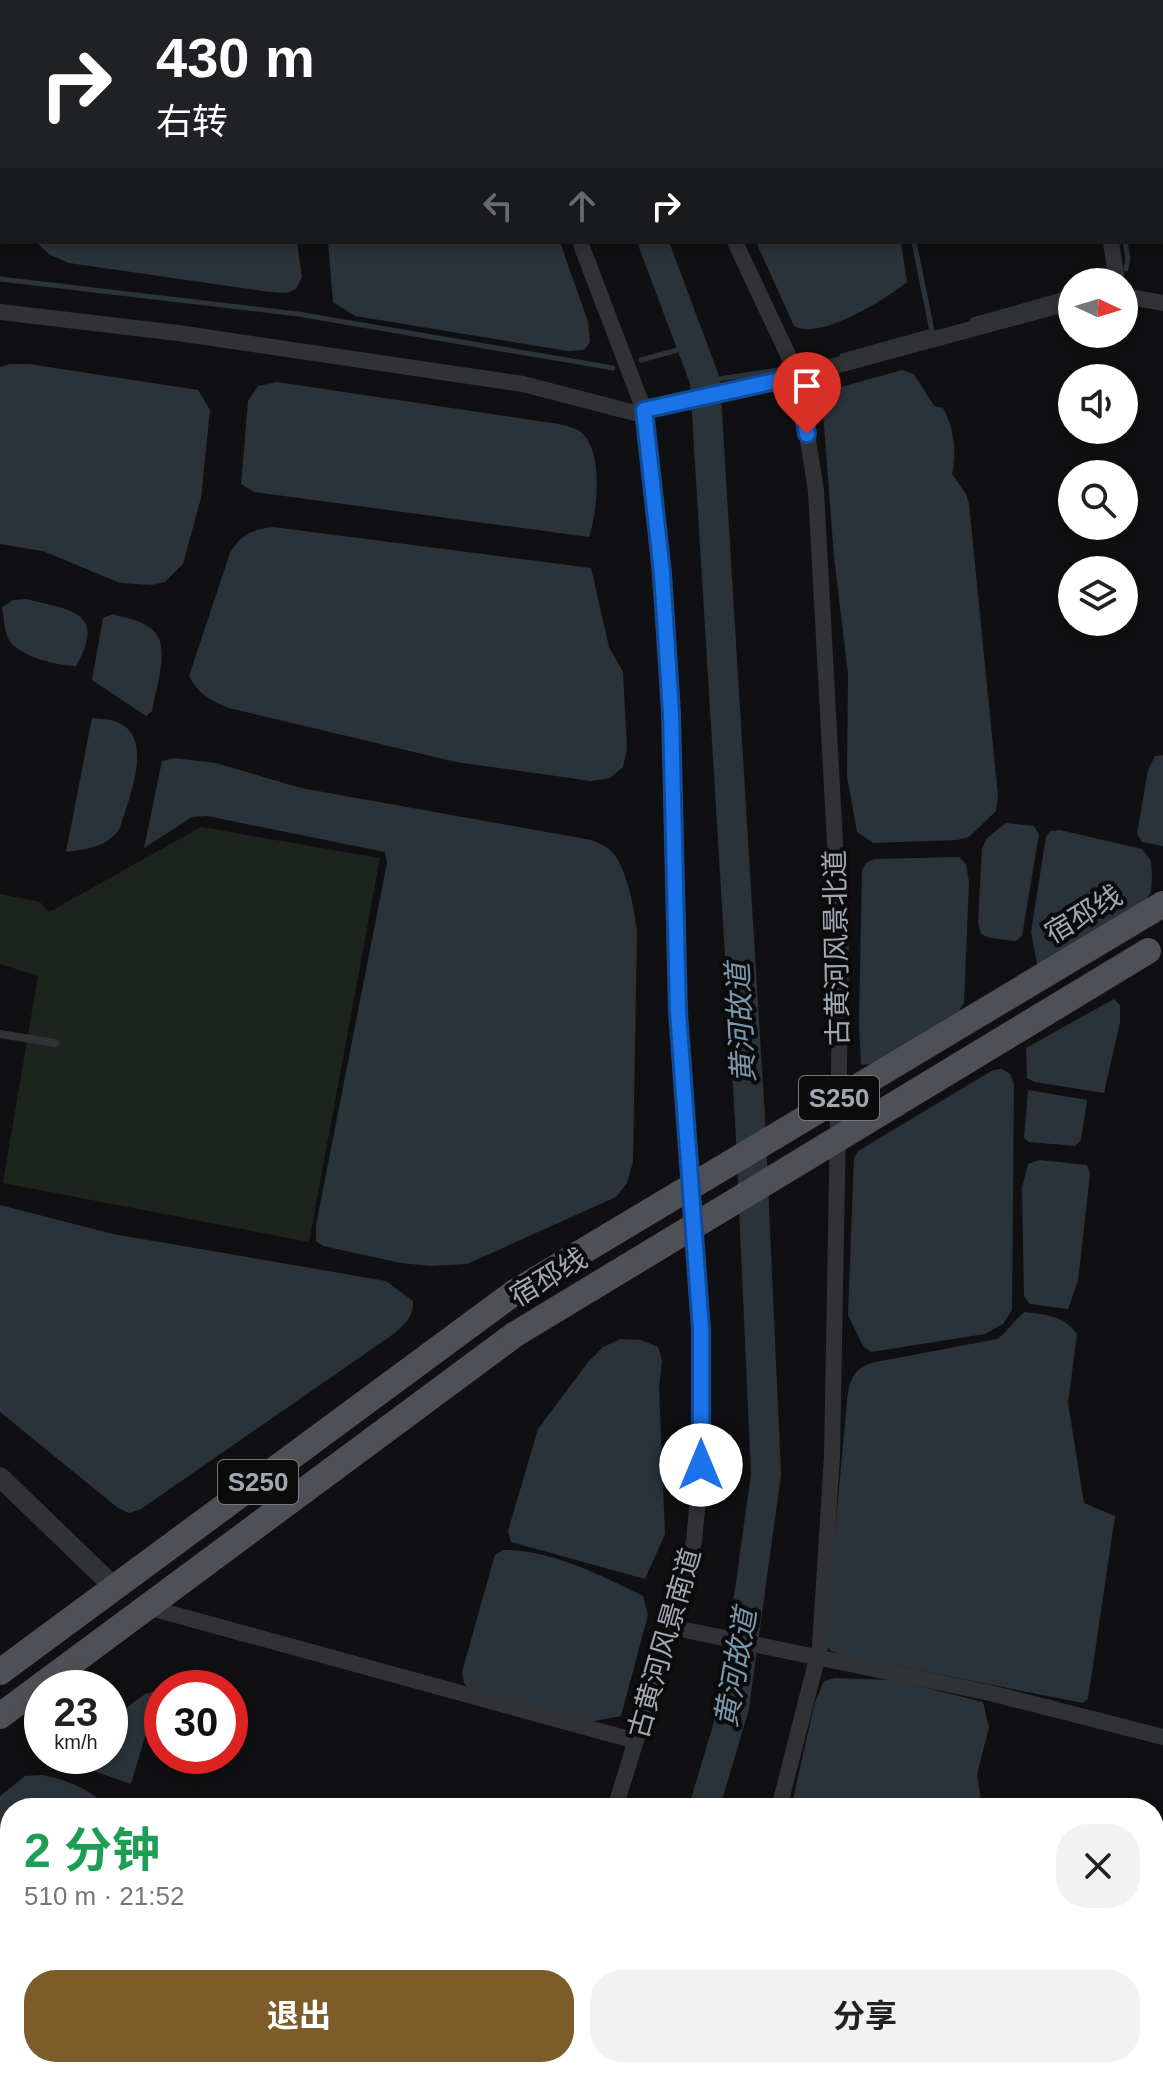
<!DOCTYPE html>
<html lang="zh">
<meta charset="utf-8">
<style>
body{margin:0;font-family:Helvetica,"Noto Sans SC",sans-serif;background:#f2f2f2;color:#222;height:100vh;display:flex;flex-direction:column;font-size:30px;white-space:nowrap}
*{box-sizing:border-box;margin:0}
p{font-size:26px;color:#767676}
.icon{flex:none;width:44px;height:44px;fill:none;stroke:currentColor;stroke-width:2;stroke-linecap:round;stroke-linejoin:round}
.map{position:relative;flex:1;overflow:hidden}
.sheet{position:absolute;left:0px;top:1798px;width:1164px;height:280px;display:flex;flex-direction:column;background:#fff;border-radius:32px 32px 0 0;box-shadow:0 4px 12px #0003}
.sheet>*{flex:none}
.banner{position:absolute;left:0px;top:0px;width:1164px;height:244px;box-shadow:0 4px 12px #0003;background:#202124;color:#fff;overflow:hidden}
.needle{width:52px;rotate:94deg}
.controls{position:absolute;left:1058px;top:268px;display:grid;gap:16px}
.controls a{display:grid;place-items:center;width:80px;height:80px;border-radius:50%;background:#fff;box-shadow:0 4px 12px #0003;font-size:40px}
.speed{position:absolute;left:24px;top:1670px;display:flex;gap:16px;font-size:40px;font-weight:700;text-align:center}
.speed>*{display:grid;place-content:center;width:104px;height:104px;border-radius:50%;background:#fff;box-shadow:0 4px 12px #0003;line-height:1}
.speed small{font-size:20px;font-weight:400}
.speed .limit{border:12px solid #d22;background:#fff;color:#111}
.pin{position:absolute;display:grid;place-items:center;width:68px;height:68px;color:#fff;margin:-82px -34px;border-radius:50% 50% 50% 0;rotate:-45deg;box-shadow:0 0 8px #0007}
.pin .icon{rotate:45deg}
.me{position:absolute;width:88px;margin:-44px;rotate:0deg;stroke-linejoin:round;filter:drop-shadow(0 0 6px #0008)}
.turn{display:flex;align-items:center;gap:28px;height:168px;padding:0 24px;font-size:36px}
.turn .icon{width:104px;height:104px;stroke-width:2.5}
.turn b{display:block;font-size:56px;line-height:68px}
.lanes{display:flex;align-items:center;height:76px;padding:0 24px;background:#0003;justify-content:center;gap:40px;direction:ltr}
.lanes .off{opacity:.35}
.round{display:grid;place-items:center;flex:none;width:84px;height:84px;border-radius:32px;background:#f2f2f2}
.headline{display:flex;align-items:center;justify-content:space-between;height:136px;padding:0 24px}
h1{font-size:48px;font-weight:700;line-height:60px;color:#1e9e55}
.primary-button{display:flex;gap:16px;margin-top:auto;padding:16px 24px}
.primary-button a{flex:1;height:92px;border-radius:32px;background:#7c5c29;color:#fff;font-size:32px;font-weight:700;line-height:92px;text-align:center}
.primary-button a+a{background:#f2f2f2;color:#222}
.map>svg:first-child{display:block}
.green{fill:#1d241d}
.water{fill:#2a3339}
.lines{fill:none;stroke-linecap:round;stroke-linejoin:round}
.stream{stroke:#2a3339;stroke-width:5}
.river{stroke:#2a3339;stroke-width:30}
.service{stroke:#313236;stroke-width:8}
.minor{stroke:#313236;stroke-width:16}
.tertiary{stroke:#313236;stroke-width:20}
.primary{stroke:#4e5055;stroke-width:26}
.primary-bridge{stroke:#4e5055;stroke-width:26}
.route-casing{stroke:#114b97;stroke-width:20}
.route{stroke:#1a73e8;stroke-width:14}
.labels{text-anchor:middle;stroke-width:8;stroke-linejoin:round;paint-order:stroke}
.shield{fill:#0b0b0c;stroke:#757980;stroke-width:2}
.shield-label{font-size:26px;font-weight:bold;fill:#a2a8b2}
.street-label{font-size:28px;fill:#a2a8b2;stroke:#0b0b0c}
.water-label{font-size:30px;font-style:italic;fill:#7a97ac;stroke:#0b0b0c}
</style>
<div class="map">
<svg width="1163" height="2078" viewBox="0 0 1163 2078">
<rect width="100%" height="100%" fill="#101012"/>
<path class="green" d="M201,827L380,858L309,1242L3,1183L38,976L0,964V894L40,902L49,912Z"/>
<path class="water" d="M36,242H297L302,277L296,289L287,293L270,292L69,263L50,255Z
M328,242H560L588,322L590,342L584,350L568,351L355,316L333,302Z
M756,242H901L907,282C885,300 819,341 794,326Z
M10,364H29L198,390L210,410L201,498L183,564L165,582L151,585L120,583L43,551L0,544V367Z
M902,370L914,374L934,406L943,408C954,427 957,454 952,474L966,494L969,504L998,796L996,811L969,837L957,840L873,843L857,832L847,776L848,674L834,557L822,400L830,390Z
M277,382L559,424C566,426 577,428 582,433C604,453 597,513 589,537L254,492L241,484L248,401L258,386Z
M273,527L591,568L609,647L623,672L627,749L623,767L610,778L591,781L456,762L229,708C211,701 198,694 189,676L230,553C241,534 251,530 273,527Z
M26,599C68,610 108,610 76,666C58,666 18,656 9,640C4,631 4,617 2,607L13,600Z
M113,614C125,618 145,621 154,631C171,648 155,690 152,711L146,716L92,680L103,618Z
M92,718C99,719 110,719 117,722C156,737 128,800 120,828C108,847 87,849 66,852Z
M1163,755V846L1142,842L1137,834L1148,770L1155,756Z
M174,758L216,763L301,788L591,840C596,842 604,845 608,848C627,863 634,909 637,931L633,1162L627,1183L616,1197L467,1264L431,1266L401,1263L323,1246L316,1241V1225L387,863L385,852L207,816L192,817L144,848L162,761Z
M1006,823L1034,826L1039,834L1022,936L1016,941L990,938L981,934L978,923L982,848L987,838Z
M1060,830L1142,849L1151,861L1152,877L1151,892L1143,905L1046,963L1037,964L1031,932L1046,837L1050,831Z
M959,857L966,864L969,882L964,1003L959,1011L871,1064L861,1065L859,1023L862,870L866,863L874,859Z
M1114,999L1120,1005V1022L1104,1093L1035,1082L1027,1078L1026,1048Z
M1002,1069L1010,1074L1014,1084L1012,1310L1003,1324L985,1334L871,1352L863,1346L848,1315L854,1158L858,1151L993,1070Z
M1028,1090L1087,1100L1081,1140L1075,1146L1029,1142L1024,1138Z
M1039,1160L1087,1165L1090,1174L1078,1281L1068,1309L1030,1304L1024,1296L1022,1188L1028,1164Z
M0,1205L113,1234L386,1281L413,1301C414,1316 404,1326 392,1335L141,1509L129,1513L118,1508L0,1412Z
M1025,1312C1047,1315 1063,1315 1077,1334L1068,1403L1084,1503L1115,1516L1088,1699L1083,1703L842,1655L831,1651L825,1644L847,1400C850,1378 854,1367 876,1362L997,1339C1009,1331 1013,1320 1025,1312Z
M621,1339L641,1340L658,1347L662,1361L659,1388L665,1534L645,1579L511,1542L508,1531L538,1429L589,1361L603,1347Z
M503,1550C552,1550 600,1575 643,1596L648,1615L621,1716L589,1722L469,1689L464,1683L462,1672L492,1565L495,1555Z
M835,1678L894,1680L983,1702L989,1727L977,1774L982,1808H791L815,1702L824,1681Z
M159,1690L131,1784L56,1758L110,1756V1720L145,1694Z
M42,1775C61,1778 96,1790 105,1808H10V1986L0,1982V1796L25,1776Z
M37,2068H125L151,2078H33Z
M224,2068H462L460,2078H226Z
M748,2068H895L894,2078H746Z
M921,2068H1020L1016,2078H933L926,2076Z"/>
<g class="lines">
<path class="stream" d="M865,0V2
M1081,0L1082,2
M914,242L932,331
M1125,242L1128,258L1126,269
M0,279L298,314L613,368
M1101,282L1103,281
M973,320L1072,292
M842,356L932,331
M641,360L692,346
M809,364L828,360
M705,381L779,370"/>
<path class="river" d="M561,0L562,2
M653,242L705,381L750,1119L766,1474L734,1707L704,1808
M623,2078L626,2068"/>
<path class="service" d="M1162,119H1163
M0,1034L55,1043"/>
<path class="minor" d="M481,0L482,2
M639,0L640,2
M1069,0L1070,2
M580,242L644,410L648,432L671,713L678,1012L701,1330V1465L694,1542L675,1614L615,1808
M735,242L798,376L816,491L841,954L832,1456L820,1647L779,1808
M1111,242L1117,282
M1124,296L1163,303
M0,312L178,333L523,384L635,413L764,385L1072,302
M147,1607L636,1741
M671,1627L990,1693L1163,1737
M531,2078L534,2068
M720,2078L722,2068"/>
<path class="tertiary" d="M0,1477L115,1588"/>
<path class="primary" d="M0,1672L515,1292
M0,1716L514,1335"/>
<path class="primary-bridge" d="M515,1292L1163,904
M514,1335L1148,951"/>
</g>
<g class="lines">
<g class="route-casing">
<path id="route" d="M701,1465V1330L678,1012L671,713L662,573L644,410L798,376L807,434"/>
</g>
<use href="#route" class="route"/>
</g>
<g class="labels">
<g class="shield">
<rect x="799" y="1076" width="80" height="44" rx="6"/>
<rect x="218" y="1460" width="80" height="44" rx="6"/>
</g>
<g class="shield-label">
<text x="839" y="1107">S250</text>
<text x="258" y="1491">S250</text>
</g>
<g class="street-label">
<text transform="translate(1083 914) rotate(-31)" y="10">宿邳线</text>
<text transform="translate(836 948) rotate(-91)" y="10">古黄河风景北道</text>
<text transform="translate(548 1277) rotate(-31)" y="10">宿邳线</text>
<text transform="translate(664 1643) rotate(-74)" y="10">古黄河风景南道</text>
</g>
<g class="water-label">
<text transform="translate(741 1023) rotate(-93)" y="10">黄河故道</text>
<text transform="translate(736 1668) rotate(-80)" y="10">黄河故道</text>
</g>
</g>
</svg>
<div class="controls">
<a><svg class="needle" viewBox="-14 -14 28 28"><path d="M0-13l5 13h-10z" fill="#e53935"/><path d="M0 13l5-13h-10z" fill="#767676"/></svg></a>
<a><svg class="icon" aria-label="sound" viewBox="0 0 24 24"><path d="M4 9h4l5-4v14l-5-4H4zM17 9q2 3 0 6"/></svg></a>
<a><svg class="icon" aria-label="search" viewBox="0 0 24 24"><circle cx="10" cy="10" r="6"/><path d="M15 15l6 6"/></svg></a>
<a><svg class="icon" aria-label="layers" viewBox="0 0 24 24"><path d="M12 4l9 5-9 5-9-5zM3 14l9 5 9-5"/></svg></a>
</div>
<div class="speed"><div>23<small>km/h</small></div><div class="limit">30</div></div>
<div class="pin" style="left:807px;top:434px;background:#d93025"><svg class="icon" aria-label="arrive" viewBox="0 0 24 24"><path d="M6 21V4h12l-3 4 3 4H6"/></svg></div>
<svg class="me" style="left:701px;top:1465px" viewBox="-20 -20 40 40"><circle r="19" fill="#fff"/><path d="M0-13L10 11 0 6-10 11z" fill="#1a73e8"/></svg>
<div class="banner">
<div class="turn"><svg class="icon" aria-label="right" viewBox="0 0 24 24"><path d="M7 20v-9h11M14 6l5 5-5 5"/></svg><div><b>430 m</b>右转</div></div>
<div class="lanes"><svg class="icon off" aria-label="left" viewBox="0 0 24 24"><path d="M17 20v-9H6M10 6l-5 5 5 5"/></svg><svg class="icon off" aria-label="ahead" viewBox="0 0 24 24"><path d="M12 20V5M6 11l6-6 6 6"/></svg><svg class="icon" aria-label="right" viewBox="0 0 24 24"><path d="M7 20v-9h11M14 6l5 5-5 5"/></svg></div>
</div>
<section class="sheet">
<div class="headline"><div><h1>2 分钟</h1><p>510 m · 21:52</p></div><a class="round"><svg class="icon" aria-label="close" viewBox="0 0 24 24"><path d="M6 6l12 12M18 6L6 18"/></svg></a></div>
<div class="primary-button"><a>退出</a><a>分享</a></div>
</section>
</div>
